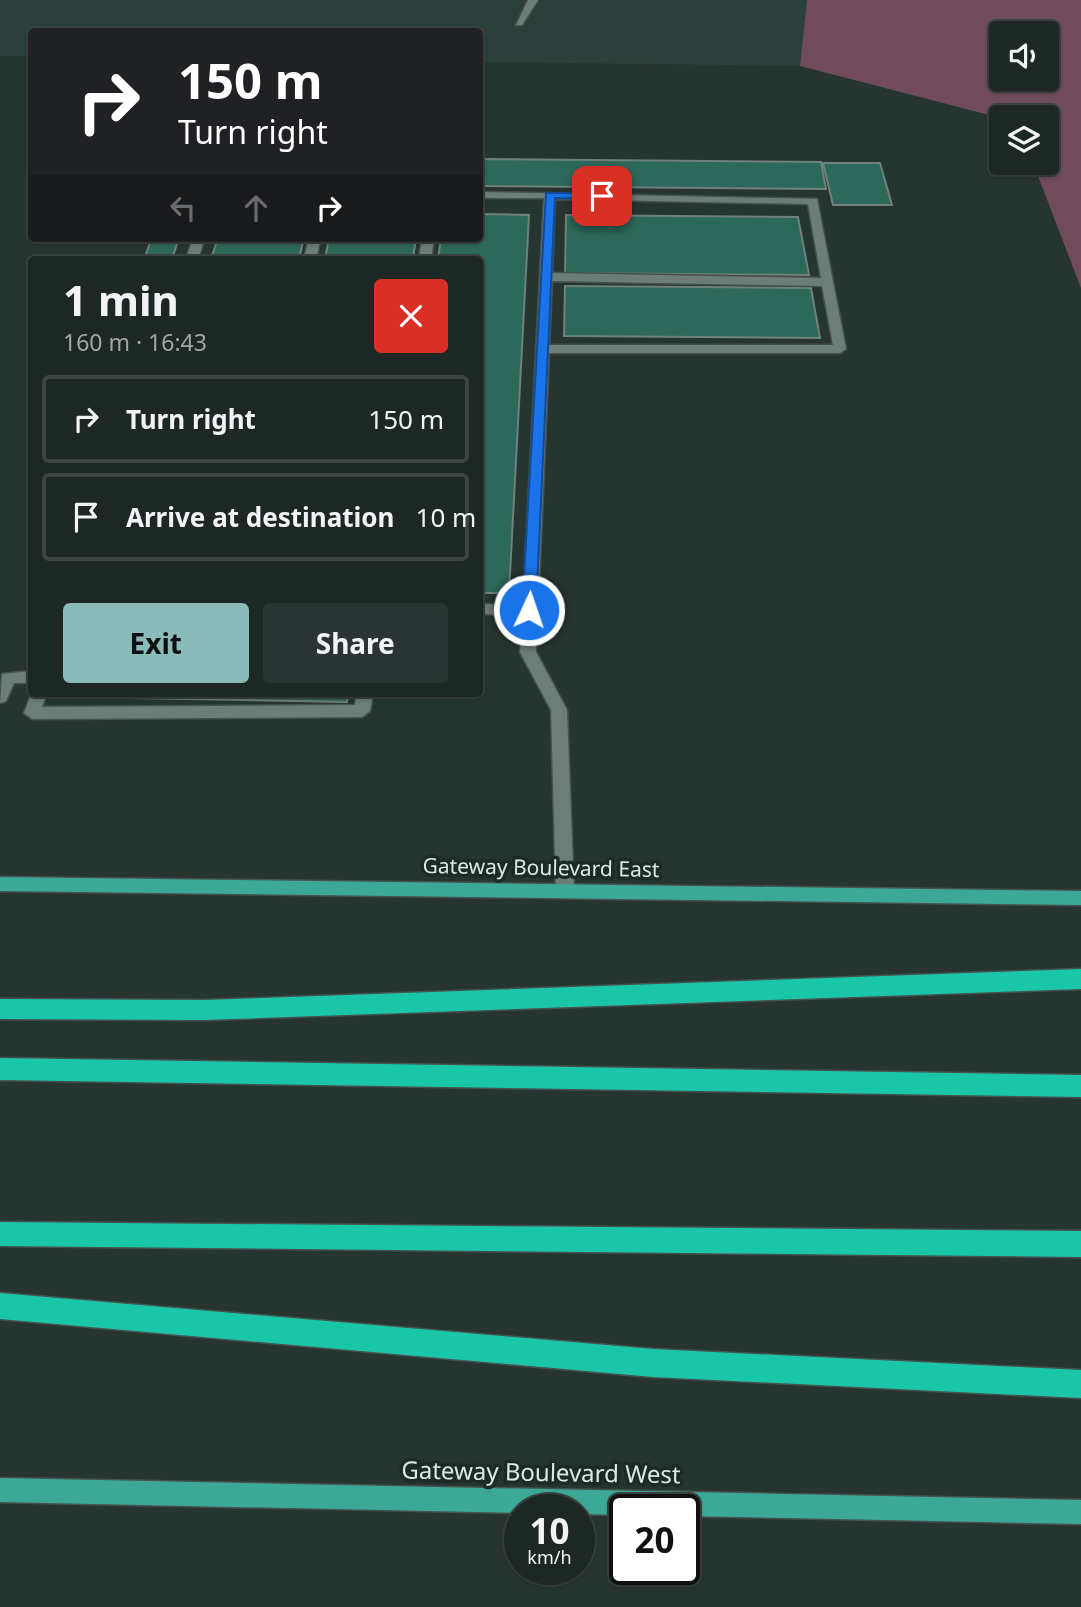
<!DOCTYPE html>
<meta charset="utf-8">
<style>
body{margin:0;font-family:"Noto Sans",sans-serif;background:#2a3432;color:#f1f3f6;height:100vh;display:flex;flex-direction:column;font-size:26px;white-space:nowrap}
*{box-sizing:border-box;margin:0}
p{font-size:23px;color:#a0a6a7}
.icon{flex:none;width:38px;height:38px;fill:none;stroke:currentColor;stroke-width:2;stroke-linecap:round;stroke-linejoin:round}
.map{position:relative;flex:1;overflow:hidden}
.details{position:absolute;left:28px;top:256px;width:455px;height:441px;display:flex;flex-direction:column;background:#1d2825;border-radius:7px;box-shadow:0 2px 5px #0004,0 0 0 2px #3b4442}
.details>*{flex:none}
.banner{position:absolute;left:28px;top:28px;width:455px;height:214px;border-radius:7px;box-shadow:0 2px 5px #0004,0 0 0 2px #3b4442;background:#202124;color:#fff;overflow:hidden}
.buttons{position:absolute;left:989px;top:21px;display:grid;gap:14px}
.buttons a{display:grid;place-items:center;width:70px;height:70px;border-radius:7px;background:#1d2825;box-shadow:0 2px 5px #0004,0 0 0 2px #3b4442;font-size:35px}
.speed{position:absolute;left:504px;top:1494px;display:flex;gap:14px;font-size:35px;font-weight:700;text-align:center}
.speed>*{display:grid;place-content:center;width:91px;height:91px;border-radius:50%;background:#1d2825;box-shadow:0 2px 5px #0004,0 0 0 2px #3b4442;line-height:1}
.speed small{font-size:18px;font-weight:400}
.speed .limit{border:4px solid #111;border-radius:10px;background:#fff;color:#111}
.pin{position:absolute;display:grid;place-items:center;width:60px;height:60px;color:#fff;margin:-30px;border-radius:14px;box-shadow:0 4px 10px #0006}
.me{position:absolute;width:77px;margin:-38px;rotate:3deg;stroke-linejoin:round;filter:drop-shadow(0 0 5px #0008)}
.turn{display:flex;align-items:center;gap:24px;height:147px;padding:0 35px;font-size:32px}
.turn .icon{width:91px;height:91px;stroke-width:2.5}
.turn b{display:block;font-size:49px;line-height:60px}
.lanes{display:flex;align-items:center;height:66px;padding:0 35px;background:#0003;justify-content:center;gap:35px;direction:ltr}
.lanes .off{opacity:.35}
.round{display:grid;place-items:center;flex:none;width:74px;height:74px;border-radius:7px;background:#2a3432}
.head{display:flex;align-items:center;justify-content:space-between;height:119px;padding:0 35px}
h1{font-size:42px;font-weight:700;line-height:52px}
.primary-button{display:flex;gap:14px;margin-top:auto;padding:14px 35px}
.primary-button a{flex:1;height:80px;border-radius:7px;background:#8bbbb9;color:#111;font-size:28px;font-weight:700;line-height:80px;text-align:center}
.primary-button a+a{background:#2a3432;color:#f1f3f6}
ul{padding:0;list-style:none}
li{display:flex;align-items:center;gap:21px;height:88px;margin:0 14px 10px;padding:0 21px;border:4px solid #3b4442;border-radius:7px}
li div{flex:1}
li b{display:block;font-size:26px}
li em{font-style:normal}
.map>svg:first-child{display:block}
.built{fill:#2b403a}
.green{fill:#6f4b5c;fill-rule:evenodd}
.building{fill:#2d695b;stroke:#70807b;stroke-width:2}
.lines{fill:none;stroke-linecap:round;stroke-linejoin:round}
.minor-casing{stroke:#45514e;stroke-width:3}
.major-casing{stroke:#45514e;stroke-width:3}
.highway-casing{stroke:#45514e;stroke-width:3}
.minor{fill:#6d7d78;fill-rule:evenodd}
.major{fill:#3ba995;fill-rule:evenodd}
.highway{fill:#1ac6a8;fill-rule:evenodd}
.route{fill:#1a73e8;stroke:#114b97;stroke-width:2}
.labels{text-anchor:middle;stroke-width:7;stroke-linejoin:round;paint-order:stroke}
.street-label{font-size:21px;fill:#dde6e3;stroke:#1d2b27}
.near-street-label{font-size:24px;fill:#dde6e3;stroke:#1d2b27}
</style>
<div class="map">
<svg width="1081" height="1607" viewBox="0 0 1081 1607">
<rect width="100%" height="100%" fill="#273531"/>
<path class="built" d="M0,0H807L800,66L480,62V32H32L31,56H0Z"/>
<path class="green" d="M807,0H1081V288L1033,163H1046V117L1001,118L800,66ZM1001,33H1046V79H1001Z"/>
<path class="building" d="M480,159L821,162L826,189L480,186Z
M823,163H880L892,205H833Z
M480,214L529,215L509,593H480V259H438L441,238H480Z
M566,215L798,217L809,275L565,273Z
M152,238H179L172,259H144Z
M218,238H304L299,259H211Z
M329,238H416L413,259H325Z
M565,286L811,288L820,338L564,336Z
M74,693H348L347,702L73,697Z
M398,693H455V698L398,697Z"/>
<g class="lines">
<g class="minor-casing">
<path id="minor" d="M528,0H538L522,25H516Z
M480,192L817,199L846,349L840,353H549L536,652L567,710L574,892L572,897H558L556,892L551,710L520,652L522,615L480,614V604L523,605L544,198H480ZM555,199L808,204L821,278L552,273ZM552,281L822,286L833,345H549Z
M193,238H205L198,259H186Z
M309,238H321L316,259H304Z
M422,238H434L431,259H419Z
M32,671V683H14L6,701L0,703L2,674Z
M32,692L47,693L42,707L355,705L357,693H373L370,711L362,717L32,719L24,713Z"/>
</g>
<g class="major-casing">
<path id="major" d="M0,877L1081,891V905L0,891Z
M0,1478L1081,1500V1524L684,1516V1510H625V1515L579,1514V1510H520V1513L0,1502Z"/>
</g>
<g class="highway-casing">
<path id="highway" d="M1081,969V989L203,1020L0,1019V999L203,1000Z
M0,1058L1081,1075V1097L0,1080Z
M0,1222L1081,1231V1257L0,1246Z
M0,1293L653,1349L1081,1370V1398L653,1377L0,1319Z"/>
</g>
<use href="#minor" class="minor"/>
<use href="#major" class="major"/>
<use href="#highway" class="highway"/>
</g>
<path class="route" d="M546,193H602L607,196L602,199L555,198L536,610L529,615L522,610Z"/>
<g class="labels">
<g class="street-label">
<text transform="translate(541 868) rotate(1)" y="7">Gateway Boulevard East</text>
</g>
<g class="near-street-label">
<text transform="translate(541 1473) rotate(1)" y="8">Gateway Boulevard West</text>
</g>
</g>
</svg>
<div class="buttons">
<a><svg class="icon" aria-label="sound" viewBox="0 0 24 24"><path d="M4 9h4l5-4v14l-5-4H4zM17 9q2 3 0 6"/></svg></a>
<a><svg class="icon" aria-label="layers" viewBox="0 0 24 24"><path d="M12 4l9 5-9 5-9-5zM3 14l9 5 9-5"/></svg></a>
</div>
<div class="speed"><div>10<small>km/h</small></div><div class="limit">20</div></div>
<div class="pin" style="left:602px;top:196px;background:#d93025"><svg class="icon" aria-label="arrive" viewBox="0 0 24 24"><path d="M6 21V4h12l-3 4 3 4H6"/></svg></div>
<svg class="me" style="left:529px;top:610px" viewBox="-20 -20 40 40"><circle r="17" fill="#1a73e8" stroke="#fff" stroke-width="3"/><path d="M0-11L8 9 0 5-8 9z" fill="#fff"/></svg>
<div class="banner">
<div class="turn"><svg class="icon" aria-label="right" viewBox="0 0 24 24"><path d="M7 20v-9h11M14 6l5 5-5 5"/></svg><div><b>150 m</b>Turn right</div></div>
<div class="lanes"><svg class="icon off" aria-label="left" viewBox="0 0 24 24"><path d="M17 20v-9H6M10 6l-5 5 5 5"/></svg><svg class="icon off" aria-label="ahead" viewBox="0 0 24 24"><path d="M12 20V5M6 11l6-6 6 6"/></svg><svg class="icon" aria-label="right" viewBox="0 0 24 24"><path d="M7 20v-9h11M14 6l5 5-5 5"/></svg></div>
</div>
<section class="details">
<div class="head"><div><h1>1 min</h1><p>160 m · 16:43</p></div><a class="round" style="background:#d93025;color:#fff"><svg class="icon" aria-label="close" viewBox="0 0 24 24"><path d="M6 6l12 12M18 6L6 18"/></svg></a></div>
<ul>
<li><svg class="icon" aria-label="right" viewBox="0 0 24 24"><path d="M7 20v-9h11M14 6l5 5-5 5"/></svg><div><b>Turn right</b></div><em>150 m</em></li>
<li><svg class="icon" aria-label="arrive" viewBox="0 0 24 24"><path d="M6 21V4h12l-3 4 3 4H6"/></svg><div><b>Arrive at destination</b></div><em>10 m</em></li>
</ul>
<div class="primary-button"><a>Exit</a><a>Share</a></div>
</section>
</div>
